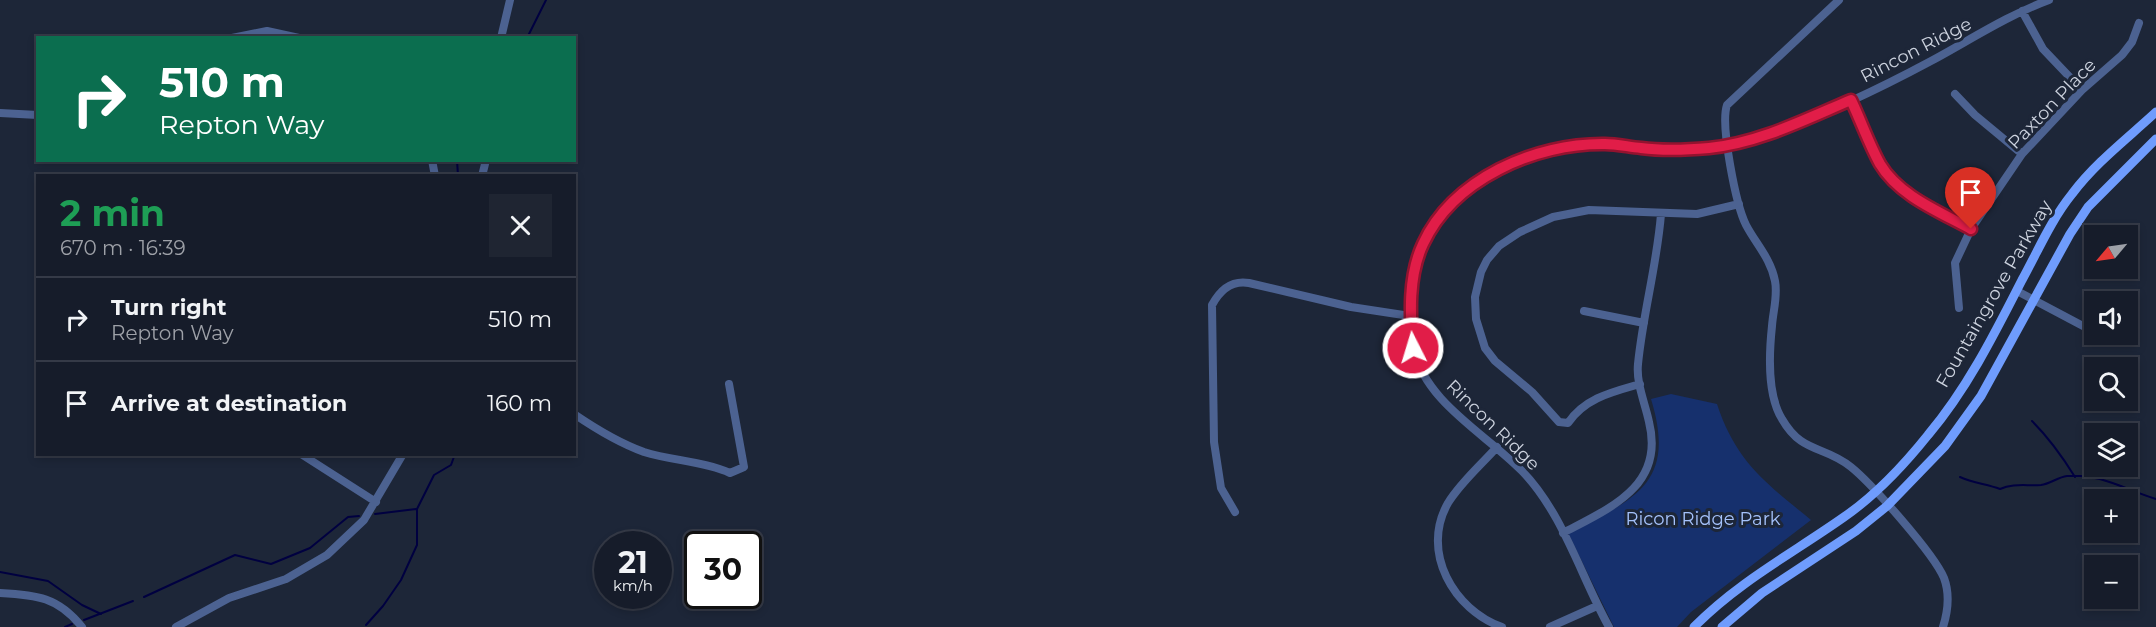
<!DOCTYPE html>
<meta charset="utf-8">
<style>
body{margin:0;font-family:Montserrat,sans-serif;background:#1f2532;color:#f1f3f6;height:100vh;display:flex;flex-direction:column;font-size:22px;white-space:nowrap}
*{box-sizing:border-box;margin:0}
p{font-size:20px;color:#9ea1a8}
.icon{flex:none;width:33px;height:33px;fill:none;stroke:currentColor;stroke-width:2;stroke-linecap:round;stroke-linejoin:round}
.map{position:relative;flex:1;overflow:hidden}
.sheet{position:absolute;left:36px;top:174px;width:540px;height:282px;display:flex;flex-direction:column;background:#161c2a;border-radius:0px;box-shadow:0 3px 9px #0003,0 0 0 2px #353a47}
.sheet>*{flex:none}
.guide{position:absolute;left:36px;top:36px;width:540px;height:126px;border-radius:0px;box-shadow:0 3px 9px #0003,0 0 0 2px #353a47;background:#0b6e4f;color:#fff;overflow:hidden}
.needle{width:39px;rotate:241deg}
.buttons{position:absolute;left:2084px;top:225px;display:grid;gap:12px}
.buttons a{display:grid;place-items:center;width:54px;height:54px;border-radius:0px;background:#161c2a;box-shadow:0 3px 9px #0003,0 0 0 2px #353a47;font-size:30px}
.speed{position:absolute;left:594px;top:531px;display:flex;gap:12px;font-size:30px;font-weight:700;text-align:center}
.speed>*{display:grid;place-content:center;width:78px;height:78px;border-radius:50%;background:#161c2a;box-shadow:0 3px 9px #0003,0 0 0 2px #353a47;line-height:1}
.speed small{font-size:15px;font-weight:400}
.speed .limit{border:3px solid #111;border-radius:9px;background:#fff;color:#111}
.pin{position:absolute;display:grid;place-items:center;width:51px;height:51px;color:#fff;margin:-62px -26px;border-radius:50% 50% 50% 0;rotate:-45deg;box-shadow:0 0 6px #0007}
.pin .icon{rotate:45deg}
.me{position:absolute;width:66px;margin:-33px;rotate:355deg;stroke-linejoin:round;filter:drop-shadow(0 0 4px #0008)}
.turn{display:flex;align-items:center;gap:21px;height:126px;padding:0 24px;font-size:27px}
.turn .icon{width:78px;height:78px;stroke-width:2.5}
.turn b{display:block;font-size:42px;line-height:51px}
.round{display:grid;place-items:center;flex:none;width:63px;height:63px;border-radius:0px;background:#1f2532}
.head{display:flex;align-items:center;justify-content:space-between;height:102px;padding:0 24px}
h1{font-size:36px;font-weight:700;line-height:45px;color:#1e9e55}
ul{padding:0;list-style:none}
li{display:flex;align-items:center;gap:18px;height:84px;padding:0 24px;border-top:2px solid #353a47}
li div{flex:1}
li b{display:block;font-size:22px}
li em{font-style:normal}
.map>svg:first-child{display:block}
.green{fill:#16306d}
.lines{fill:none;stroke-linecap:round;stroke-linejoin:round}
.stream{stroke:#000040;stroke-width:2}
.minor{stroke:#4c6291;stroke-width:8}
.major{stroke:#6f9cfd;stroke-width:9}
.route-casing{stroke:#92132f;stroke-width:15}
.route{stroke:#e11d48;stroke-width:10}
.labels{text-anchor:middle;stroke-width:6;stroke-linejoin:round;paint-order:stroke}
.street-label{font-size:18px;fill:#cdd3df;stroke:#1d2638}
.park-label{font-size:18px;fill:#a5c2fc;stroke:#1d2638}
</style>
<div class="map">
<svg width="2156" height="627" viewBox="0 0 2156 627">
<rect width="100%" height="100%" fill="#1d2638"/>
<path class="green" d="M1671,394L1717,404C1736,462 1766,483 1811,520L1691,612L1677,627H1614L1568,533C1635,499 1677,484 1651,399Z"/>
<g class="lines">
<path class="stream" d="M527,38L546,0
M457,160L458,176
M2032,421C2049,438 2062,456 2075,477
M1960,477C1973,483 1986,484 2000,489C2013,483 2026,486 2041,485C2050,484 2058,477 2067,476C2100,473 2126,490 2156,499
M375,514L416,509
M0,572L48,581L82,605L101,614
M144,597L235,555L271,564L310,548L348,517L359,516
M84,620L133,601
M366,625L383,606L401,580L417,545V509L434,475L451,465L455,454
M65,627L72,624"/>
<path class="minor" d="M1839,0L1727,105C1720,125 1736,205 1746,225C1756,244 1771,259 1775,281C1778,296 1773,311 1772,326C1769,354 1767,395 1782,419C1802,454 1824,445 1851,467C1872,484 1934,554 1944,578C1950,594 1948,611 1943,627
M2022,11L2043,49L2082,90
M232,38L267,31L299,38
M501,38L510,0
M1955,94L1975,115L2022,154
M1851,100C1861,121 1869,144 1880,164C1899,196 1940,212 1971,229
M0,113L38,115
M432,160L435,176
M482,176L486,160
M2017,291L2083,326
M1959,308L1955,263L1971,229L2022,154L2082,90L2122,55L2132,42L2139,23
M1584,311L1644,323
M1640,384C1612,392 1585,398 1568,423L1559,422L1532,392L1495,361L1485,348L1476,319L1475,297L1481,272L1487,260L1499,246L1520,232L1553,217L1589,210L1697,214L1739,204
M574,414C596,429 619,443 644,452C673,461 703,461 730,473L744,467L729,384
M1497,447C1480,466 1461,482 1448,503C1420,552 1454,610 1502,627
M301,454L376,502
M1235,512L1221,488L1214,442L1212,305C1220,290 1232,280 1249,283L1351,307L1410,316
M1563,533C1610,508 1665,486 1649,422C1645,403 1636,383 1638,364C1643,313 1657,265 1661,214
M0,593C37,595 58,597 82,627
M176,627L229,598L286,579L327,555L364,520L403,454
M1550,627L1597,606
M1609,627C1581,577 1563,513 1522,471C1485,433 1426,403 1413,348C1409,332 1410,313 1412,296C1413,280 1416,261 1422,246C1449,178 1536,145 1603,144C1617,143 1630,148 1643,149C1680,151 1717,150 1752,139C1813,121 1875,91 1931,61C1970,40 2008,15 2049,0"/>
<path class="major" d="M1694,627C1738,582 1793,553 1844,517C1876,495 1904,465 1928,435C1967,389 1995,333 2022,280C2038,251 2051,220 2072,194C2095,163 2128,138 2156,112
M1722,627L1762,593L1856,531L1887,506L1945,446L1981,396L2070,234L2088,207L2156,139"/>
</g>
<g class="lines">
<g class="route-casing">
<path id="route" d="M1413,348C1410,315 1408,276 1423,244C1453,179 1535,143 1605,144C1617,144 1629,147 1641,148C1664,151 1686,150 1709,148C1759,143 1806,119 1851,100C1861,121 1869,144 1880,164C1899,196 1940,212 1971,229"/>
</g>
<use href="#route" class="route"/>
</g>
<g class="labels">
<g class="street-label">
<text transform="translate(1916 50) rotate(-27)" y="6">Rincon Ridge</text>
<text transform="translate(2052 104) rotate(-46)" y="6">Paxton Place</text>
<text transform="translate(1994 294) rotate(-60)" y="6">Fountaingrove Parkway</text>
<text transform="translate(1493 425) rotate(44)" y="6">Rincon Ridge</text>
</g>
<g class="park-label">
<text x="1703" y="525">Ricon Ridge Park</text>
</g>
</g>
</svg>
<div class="buttons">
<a><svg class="needle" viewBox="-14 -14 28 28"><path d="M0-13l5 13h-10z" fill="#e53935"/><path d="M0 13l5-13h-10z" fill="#9ea1a8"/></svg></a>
<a><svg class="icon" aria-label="sound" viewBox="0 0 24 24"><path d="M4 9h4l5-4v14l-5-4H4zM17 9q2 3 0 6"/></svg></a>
<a><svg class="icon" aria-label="search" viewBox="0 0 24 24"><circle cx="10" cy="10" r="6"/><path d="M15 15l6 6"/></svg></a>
<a><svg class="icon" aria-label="layers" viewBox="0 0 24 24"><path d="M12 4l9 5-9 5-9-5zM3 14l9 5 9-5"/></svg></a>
<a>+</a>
<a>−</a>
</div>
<div class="speed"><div>21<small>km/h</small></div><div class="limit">30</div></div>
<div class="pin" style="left:1971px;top:229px;background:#d93025"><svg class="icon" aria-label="arrive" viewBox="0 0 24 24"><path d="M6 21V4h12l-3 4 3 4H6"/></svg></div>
<svg class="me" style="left:1413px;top:348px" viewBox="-20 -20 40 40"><circle r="17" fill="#e11d48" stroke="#fff" stroke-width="3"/><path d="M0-11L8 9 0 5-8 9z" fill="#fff"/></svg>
<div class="guide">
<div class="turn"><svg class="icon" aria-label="right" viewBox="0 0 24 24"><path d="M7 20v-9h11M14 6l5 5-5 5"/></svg><div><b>510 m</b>Repton Way</div></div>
</div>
<section class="sheet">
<div class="head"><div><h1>2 min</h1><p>670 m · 16:39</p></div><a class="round"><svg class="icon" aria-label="close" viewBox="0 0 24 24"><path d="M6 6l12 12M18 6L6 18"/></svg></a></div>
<ul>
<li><svg class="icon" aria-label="right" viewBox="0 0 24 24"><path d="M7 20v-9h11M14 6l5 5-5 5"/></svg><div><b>Turn right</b><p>Repton Way</p></div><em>510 m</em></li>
<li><svg class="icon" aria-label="arrive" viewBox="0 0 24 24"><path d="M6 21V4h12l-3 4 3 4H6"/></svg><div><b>Arrive at destination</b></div><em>160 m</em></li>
</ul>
</section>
</div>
